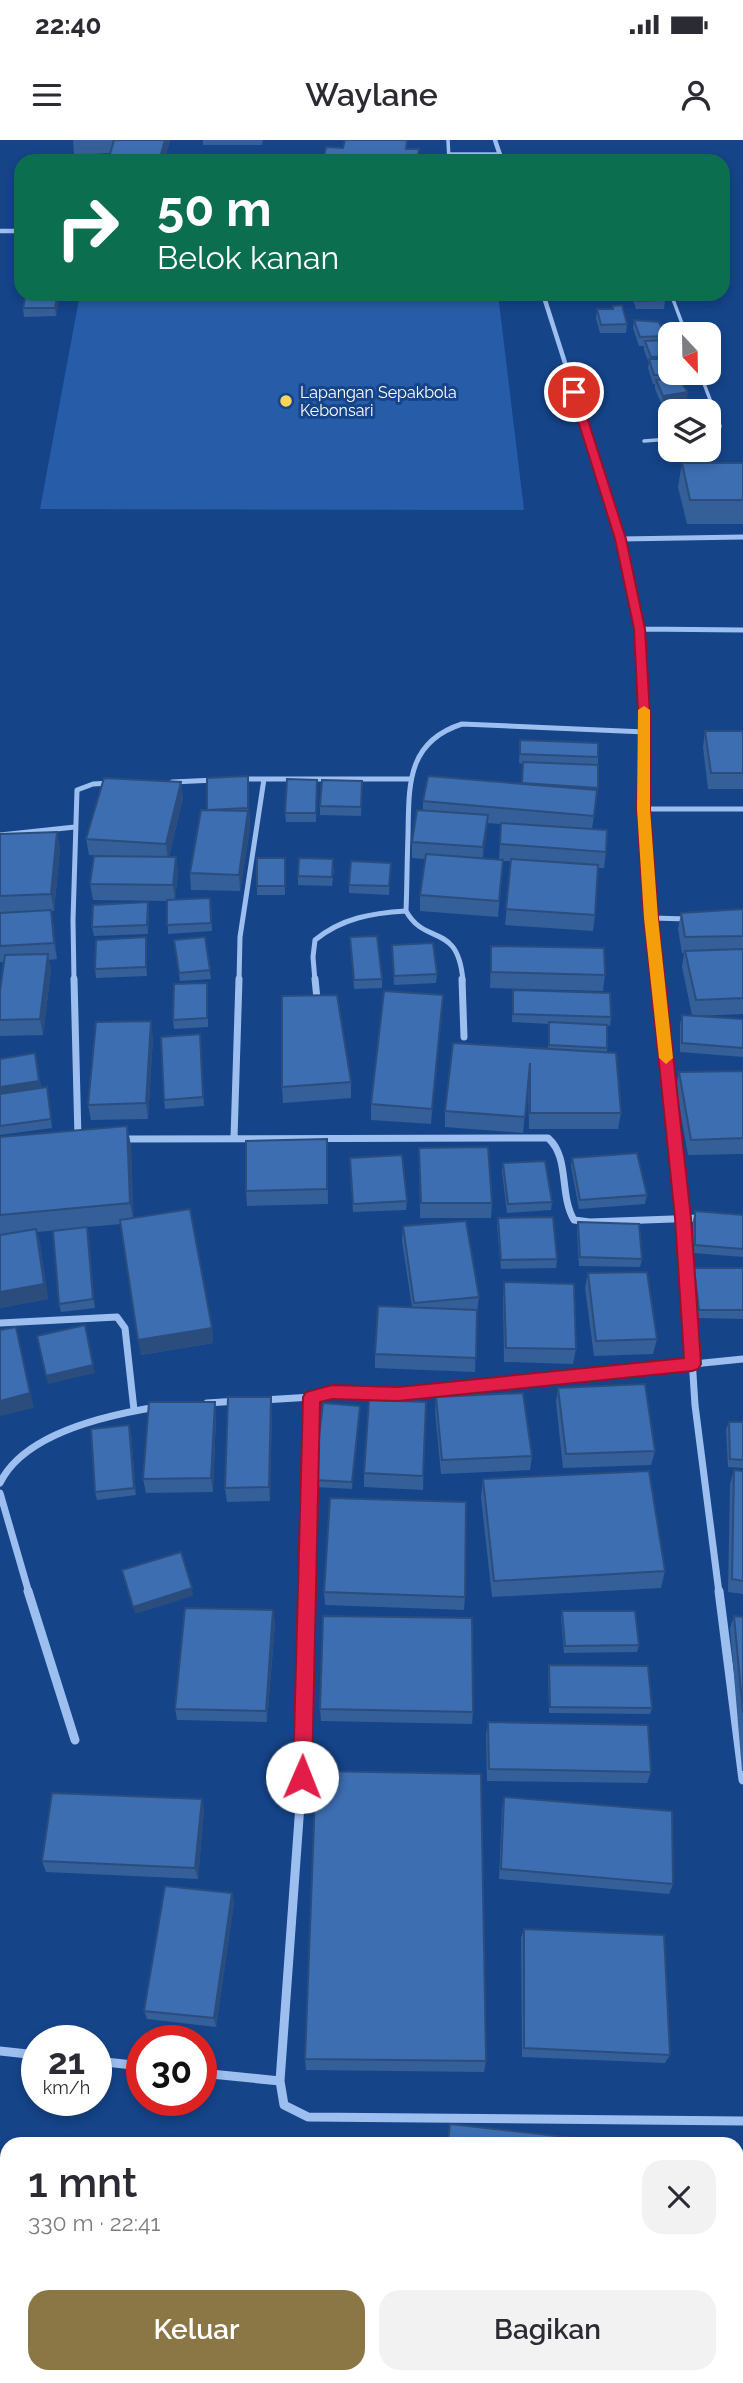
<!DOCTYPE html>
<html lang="id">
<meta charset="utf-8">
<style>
body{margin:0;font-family:Raleway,sans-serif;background:#f2f2f3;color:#2b2b33;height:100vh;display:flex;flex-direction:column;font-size:26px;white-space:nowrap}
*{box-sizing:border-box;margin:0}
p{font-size:23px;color:#7c7c81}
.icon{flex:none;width:38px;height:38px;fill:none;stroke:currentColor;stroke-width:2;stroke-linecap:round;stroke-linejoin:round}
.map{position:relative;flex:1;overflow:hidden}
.details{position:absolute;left:0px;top:1997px;width:744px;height:247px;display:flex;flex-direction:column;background:#fff;border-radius:21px 21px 0 0;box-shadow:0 4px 10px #0003}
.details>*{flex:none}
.hud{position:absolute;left:14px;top:14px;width:716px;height:147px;border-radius:21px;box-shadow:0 4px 10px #0003;background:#0b6e4f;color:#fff;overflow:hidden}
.needle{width:46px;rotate:158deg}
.fabs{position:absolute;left:658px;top:182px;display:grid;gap:14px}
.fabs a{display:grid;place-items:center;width:63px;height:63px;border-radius:14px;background:#fff;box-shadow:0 4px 10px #0003;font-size:35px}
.speed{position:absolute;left:21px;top:1885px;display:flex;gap:14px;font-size:35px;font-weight:700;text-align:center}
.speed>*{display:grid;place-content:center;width:91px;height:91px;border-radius:50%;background:#fff;box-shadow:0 4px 10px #0003;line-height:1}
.speed small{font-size:18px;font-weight:400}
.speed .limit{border:10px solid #d22;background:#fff;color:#111}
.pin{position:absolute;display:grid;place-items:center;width:60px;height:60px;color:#fff;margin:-30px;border:4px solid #fff;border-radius:50%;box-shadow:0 2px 7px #0007}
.me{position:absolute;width:77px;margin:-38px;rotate:1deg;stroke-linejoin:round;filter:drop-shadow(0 0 5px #0008)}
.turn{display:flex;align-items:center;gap:24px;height:147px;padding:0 28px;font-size:32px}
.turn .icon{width:91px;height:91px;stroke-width:2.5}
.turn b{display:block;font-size:49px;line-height:60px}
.round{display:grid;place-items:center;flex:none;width:74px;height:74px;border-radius:21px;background:#f2f2f3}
.summary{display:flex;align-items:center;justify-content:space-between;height:119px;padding:0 28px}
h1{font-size:42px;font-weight:600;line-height:52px}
.button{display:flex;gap:14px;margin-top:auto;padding:14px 28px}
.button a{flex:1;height:80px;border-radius:21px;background:#8a7745;color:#fff;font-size:28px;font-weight:600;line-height:80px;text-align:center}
.button a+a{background:#f2f2f3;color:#2b2b33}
.status{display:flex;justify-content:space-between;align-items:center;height:49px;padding:0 35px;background:#fff;direction:ltr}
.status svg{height:19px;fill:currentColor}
header{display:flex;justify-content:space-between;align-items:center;height:91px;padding:0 28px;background:#fff;font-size:32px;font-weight:600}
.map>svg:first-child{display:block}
.green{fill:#275da8}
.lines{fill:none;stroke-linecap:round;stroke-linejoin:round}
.service{stroke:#9dbfef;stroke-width:3.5}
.minor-far3{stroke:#9dbfef;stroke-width:4.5}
.minor-far2{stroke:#9dbfef;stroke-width:5}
.minor-far1{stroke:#9dbfef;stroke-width:7}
.minor{stroke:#9dbfef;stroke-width:9}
.wall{fill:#345f99;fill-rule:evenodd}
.shaded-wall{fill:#2b4d7d}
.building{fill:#3d6eb2;stroke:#2b4d7d;stroke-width:2}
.route{fill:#e11d48;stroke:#92132f;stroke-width:2}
.slow{fill:#f59e0b}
.poi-dot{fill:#ffd55a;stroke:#154489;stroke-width:2.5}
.labels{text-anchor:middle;stroke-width:6;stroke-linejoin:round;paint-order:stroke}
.far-poi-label{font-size:16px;fill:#fff;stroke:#154489;text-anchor:start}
</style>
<div class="status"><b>22:40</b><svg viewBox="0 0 49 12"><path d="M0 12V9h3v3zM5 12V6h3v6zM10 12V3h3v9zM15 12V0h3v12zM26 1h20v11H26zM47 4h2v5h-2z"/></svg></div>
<header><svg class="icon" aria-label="menu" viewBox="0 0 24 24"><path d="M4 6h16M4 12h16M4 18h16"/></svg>Waylane<svg class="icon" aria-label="person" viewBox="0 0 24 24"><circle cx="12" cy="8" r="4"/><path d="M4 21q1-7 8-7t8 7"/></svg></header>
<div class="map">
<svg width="743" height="2243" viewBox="0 0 743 2243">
<rect width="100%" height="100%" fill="#154489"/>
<path class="green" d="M80,154H498L524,370L40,369Z"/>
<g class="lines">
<path class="service" d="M448,0L449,21
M449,14H500
M671,154L686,194
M700,233L720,286L718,294L709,297
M644,301L670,299"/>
<path class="minor-far3" d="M495,0L502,21
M0,91H21
M543,154L611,367"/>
<path class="minor-far2" d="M610,365L621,399L640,489L645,592L644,669L658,841
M621,399L743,397
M640,489L743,490
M242,639H409
M172,642L216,640
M644,669H743
M0,695L75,687
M651,778L689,779
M74,841L73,780L77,650L93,644L111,643
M239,841L240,797L264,639
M315,841L313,817L315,800C342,778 372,773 406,771
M463,841C458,781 426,807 406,771C407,746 407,720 408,695C409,646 406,602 462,584L645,592"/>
<path class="minor-far1" d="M74,839L78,998
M315,839L317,859
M462,839L464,897
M657,839L683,1078L695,1265L719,1453
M234,998L239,839
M121,999L548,998C570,1017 559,1055 574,1080L590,1082L700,1078
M0,1183L117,1177L125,1188L134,1270
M263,1260L312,1257
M207,1263L238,1261
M0,1343C24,1293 107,1275 157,1267
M0,1353L29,1453
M307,1453L312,1257L332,1252L398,1254L743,1219"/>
<path class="minor" d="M28,1451L75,1600
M307,1451L302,1637L280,1941L284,1965L308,1977L743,1981
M719,1451L743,1640
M0,1911L37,1915
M96,1921L142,1926
M201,1933L280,1941"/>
</g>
<path class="wall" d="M73,0H170L164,21H108L110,13L74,15Z
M203,0H263L262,5H203Z
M634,154H663L665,160L664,169H636L633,159Z
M57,158L58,166L56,176L24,177L23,168Z
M613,166L627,184L626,193H600L596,178L597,169H612Z
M634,180L665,196L664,200L670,207V219H668L667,222L678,233V238L688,252L686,260L662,265L655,249V244H653L648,228L649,223L644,210V206H639L633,188Z
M682,323H743V384H687L678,347Z
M705,591H743V649H708L703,607Z
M520,600L598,617V648L592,689L606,712L604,728H597L595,775L593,791L505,785L511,721H503L498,777L420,771V755L425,719L412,718V702L423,670V661L522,643L523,624L519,623ZM487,683L501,684L499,720L483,718Z
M181,642L183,658L169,717H176L178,733L175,759L211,767L212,791L168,794L167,761L93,760L90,744L108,716L89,715L86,699Z
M248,645L250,688L240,751L191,750L190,733L207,670Z
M317,649L316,682H286L285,673Z
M362,650L361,676L320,675V666Z
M57,692L60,709L54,771H51L57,819L49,820L51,830L43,895L0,896V851L4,822H0V694Z
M391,723L389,755L349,753V745Z
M285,727V755H257V746Z
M334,728L332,746L298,745V736Z
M148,762L149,771L148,794L94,796L92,787Z
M743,769V874L697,876L743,879V917L680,912V884L682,875H692L682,827L684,813H682L678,789L681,773Z
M205,797L211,839L180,841L174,800Z
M350,797L382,839V848L354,849Z
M392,805L437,834L436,843L394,845Z
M147,806V836L96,838L95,829Z
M491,806L605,835L603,851L490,848Z
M513,850L611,877L610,886L607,885V913L621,973L618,989H529L528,940L523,993L445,987V971L548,909L549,884L512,882Z
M208,851V887L174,889L173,880Z
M443,855L431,984L371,980V964Z
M200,894L204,966L165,969L164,960Z
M153,897L148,979L91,980L88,965Z
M0,919L37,922L41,948L47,947L52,988L0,995Z
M743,931V1014L688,1015L676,948L679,932Z
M351,942V958L283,963L282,947Z
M127,986L131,1006L133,1078L212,1188L213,1203L141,1215L121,1084L87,1087L95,1168L61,1172L59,1164L79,1088L37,1092L40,1104L48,1159L0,1168V997Z
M327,999L328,1064L247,1066L246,1051Z
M419,1008L492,1063L491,1078H420Z
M350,1018L407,1061L406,1070L353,1072Z
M572,1018L647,1055L645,1064L579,1069L571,1026Z
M503,1023L552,1062L551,1070L507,1073L502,1031Z
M695,1071L743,1075V1117L693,1113V1080Z
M498,1078L557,1119L556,1128L501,1129L497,1086Z
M578,1082L642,1119L640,1127L579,1126L577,1091Z
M403,1086L479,1157L477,1172L475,1232L375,1228V1214L412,1167L402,1101Z
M694,1128H743V1179L697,1178L692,1136Z
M588,1133L657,1199L653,1214L594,1216L585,1148Z
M504,1142L576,1209L573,1224L504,1222L503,1157Z
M558,1248L655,1311L651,1325L563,1328L556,1262Z
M271,1257L272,1271L270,1361L227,1362L225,1348Z
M436,1257L532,1316L530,1330L441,1334L435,1271Z
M426,1262L423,1350L364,1347V1333Z
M360,1266L352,1349L314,1347V1340Z
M216,1276L213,1352L146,1353L143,1339Z
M729,1282H743V1328L728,1327L726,1289Z
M131,1293L136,1355L97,1360L95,1352Z
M734,1330L743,1331V1454L728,1452L730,1344Z
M483,1339L665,1431L661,1448L492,1457L481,1357Z
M324,1452L465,1457L464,1470L325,1465Z
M273,1470L275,1483L267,1582L177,1580L175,1569Z
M562,1471L639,1505L637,1512L564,1513L561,1478Z
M734,1476L743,1477V1631H742L730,1488Z
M549,1525L652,1568L650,1574L549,1573L548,1531Z
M320,1569L473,1572L472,1584L321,1581Z
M488,1582L651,1632L647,1643L487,1641L486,1594Z
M504,1657L673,1744L669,1754L499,1739L502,1668Z
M204,1670L198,1739L46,1732L42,1721Z
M232,1753L234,1763L216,1887L147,1879L144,1871Z
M524,1789L670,1915L665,1923L522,1917L521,1798Z
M305,1919L486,1921L484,1932L306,1930Z"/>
<path class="shaded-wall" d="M165,0H170L164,21H159Z
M57,158L58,166L56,176L55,168Z
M688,252L686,260L662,265L663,256Z
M248,636L250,688L240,751L239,735L248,673Z
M181,642L183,658L168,720L166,704Z
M488,675L487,691L482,723L483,707Z
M57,692L60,709L54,771L51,754Z
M176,717L178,733L175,761L173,745Z
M148,762L149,771L148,794L147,785Z
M51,770L54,786L57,819L54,803Z
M146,797L147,806V836L146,827Z
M48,814L51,830L43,895L40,879Z
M443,855L442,871L431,984L432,969Z
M151,881L153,897L148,979L146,963Z
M35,913L41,950L0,956V947Z
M127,986L131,1006L134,1083L130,1063Z
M87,1087L89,1095L95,1168L93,1159Z
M36,1089L40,1104L48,1159L0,1168V1152Z
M85,1185L95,1233L48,1244L46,1236Z
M16,1187L34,1268L0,1276V1261Z
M212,1188L213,1203L141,1215L138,1200Z
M271,1257L272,1271L270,1361L269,1347Z
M215,1262L216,1276L213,1352L211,1338Z
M360,1266V1274L352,1349V1342Z
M129,1285L131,1293L136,1355L134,1348Z
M192,1448L193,1456L135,1474L133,1467Z
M273,1470L275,1483L267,1582L266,1571Z
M202,1659L204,1670L198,1739L195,1728Z
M232,1753L234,1763L216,1887L214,1878Z"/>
<path class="building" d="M114,0H165L159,21H108Z
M345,0H407L406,9H419L417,21H323L326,7L343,8Z
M461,20H496V21H461Z
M635,154H663L665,160L637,161Z
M25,158H57L55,168H23Z
M622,165L627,184L601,185L597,169H613V166Z
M634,180L659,182L665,196L640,197Z
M668,200L670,207V211H666L668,216L651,217L645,201Z
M649,219H661L662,222H670V233H678V235H654Z
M678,238L688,252L663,256L656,240Z
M682,323H743V360H690Z
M705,591H743V633H711Z
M520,600L598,603V617L520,614Z
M523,622L598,625V648L522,643Z
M248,636V668L207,670V638Z
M428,636L597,650L594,676L423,661Z
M104,638L181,642L166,704L86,699Z
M287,639L317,640L316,673H285Z
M322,640L362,641L361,667L320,666Z
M201,670L248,671L239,735L190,733Z
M417,670L488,675L483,707L412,702Z
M501,683L607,690L606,712L500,704Z
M57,692L51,754L0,756V694Z
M426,714L503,720L499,761L420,755Z
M94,716L176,717L173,745L90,744Z
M257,718H285V746H257Z
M299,718L333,719L332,737L298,736Z
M511,719L598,725L595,775L506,769Z
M351,721L391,723L389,746L349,745Z
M210,758L211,783L167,785V760Z
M148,762L147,785L92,787L93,765Z
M743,769V796L685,797L681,773Z
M51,770L54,803L0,806V773Z
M377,796L382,839L354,840L350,797Z
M146,797V827L95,829L96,800Z
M205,797L210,830L179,833L174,800Z
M433,803L437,834L394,836L392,805Z
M491,806L604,808L605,835L491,832Z
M743,809V858L696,860L685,811Z
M48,814L40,879L0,880V851L5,815Z
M207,843V878L173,880L174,844Z
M513,850L610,853L611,877L513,874Z
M384,851L443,855L432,969L371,964Z
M337,855L351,942L282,947V856Z
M682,875L743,879V908L682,903Z
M151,881L146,963L88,965L96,882Z
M549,882L607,885V908L549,905Z
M200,894L203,957L164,960L161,897Z
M453,903L616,913L621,973H530V923L525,977L445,971Z
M35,913L39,941L0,947V919Z
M743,931V998L691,1000L679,932Z
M47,947L51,979L0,986V954Z
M127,986L130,1063L0,1075V997Z
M327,999V1049L246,1051V1001Z
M488,1007L492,1063H421L419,1008Z
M637,1013L647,1055L580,1060L572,1018Z
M402,1015L407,1061L353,1064L350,1018Z
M545,1021L552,1062L508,1064L503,1023Z
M190,1069L212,1188L138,1200L120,1080Z
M695,1071L743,1075V1109L695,1105Z
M553,1077L557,1119L501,1120L498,1078Z
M466,1081L479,1157L414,1163L403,1086Z
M578,1082L639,1084L642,1119L580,1117Z
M87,1087L93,1159L59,1164L53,1091Z
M36,1089L44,1144L0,1152V1095Z
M694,1128H743V1170H699Z
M647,1132L657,1199L596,1201L588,1133Z
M504,1142L574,1144L576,1209L506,1208Z
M378,1166L477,1170L476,1218L375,1214Z
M85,1185L93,1225L46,1236L37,1196Z
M16,1187L30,1253L0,1261V1190Z
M645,1244L655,1311L566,1314L558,1248Z
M523,1253L532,1316L442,1320L436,1257Z
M228,1257H271L269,1347L225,1348Z
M369,1260L426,1262L423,1336L364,1333Z
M149,1262H215L211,1338L143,1339Z
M323,1263L360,1266L352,1342L314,1340Z
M729,1282H743V1320L730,1319Z
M129,1285L134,1348L95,1352L91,1289Z
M734,1330L743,1331V1441L732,1439Z
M649,1331L665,1431L494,1441L483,1339Z
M330,1358L466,1362L465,1457L324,1452Z
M181,1412L192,1448L133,1467L122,1430Z
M185,1468L273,1470L266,1571L175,1569Z
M562,1471H635L639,1505L565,1506Z
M323,1476L472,1478L473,1572L320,1569Z
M734,1476L743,1477V1573Z
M549,1525L648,1526L652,1568L550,1567Z
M488,1582L648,1585L651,1632L489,1629Z
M316,1631L481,1634L486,1921L305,1919Z
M52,1653L202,1659L195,1728L42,1721Z
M504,1657L672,1671L673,1744L501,1729Z
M165,1746L232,1753L214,1878L144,1871Z
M524,1789L664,1795L670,1915L524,1908Z
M450,1984L628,2004H448Z"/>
<path class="route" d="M574,249L579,252L626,399L645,489L651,592L650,669L658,778L691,1078L701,1224L698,1229L692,1231L398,1261L332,1259L320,1262L312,1637L309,1643L302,1646L295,1643L293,1637L303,1257L306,1252L332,1245L398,1247L684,1218L675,1078L644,778L637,669L639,592L634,489L615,399L569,252Z"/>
<path class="slow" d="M644,566L650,570V669L658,778L673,918L666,924L659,918L644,778L637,669L638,570Z"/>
<circle class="poi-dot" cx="286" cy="261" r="7"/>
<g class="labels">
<g class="far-poi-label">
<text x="300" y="258">Lapangan Sepakbola<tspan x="300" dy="18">Kebonsari</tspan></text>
</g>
</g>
</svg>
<div class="fabs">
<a><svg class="needle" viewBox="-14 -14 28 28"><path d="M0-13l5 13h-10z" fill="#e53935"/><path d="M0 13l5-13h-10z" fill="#7c7c81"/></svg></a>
<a><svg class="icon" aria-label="layers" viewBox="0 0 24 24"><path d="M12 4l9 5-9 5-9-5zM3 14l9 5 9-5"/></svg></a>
</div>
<div class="speed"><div>21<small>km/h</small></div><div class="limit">30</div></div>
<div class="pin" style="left:574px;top:252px;background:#d93025"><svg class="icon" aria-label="arrive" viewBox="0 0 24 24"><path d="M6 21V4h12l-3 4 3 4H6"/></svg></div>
<svg class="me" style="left:302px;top:1637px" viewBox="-20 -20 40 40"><circle r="19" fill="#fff"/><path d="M0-13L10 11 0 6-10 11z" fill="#e11d48"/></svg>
<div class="hud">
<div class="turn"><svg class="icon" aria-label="right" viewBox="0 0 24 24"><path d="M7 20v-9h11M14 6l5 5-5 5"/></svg><div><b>50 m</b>Belok kanan</div></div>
</div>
<section class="details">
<div class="summary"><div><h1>1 mnt</h1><p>330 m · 22:41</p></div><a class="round"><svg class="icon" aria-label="close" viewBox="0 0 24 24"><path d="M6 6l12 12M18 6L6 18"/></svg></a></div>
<div class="button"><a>Keluar</a><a>Bagikan</a></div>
</section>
</div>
